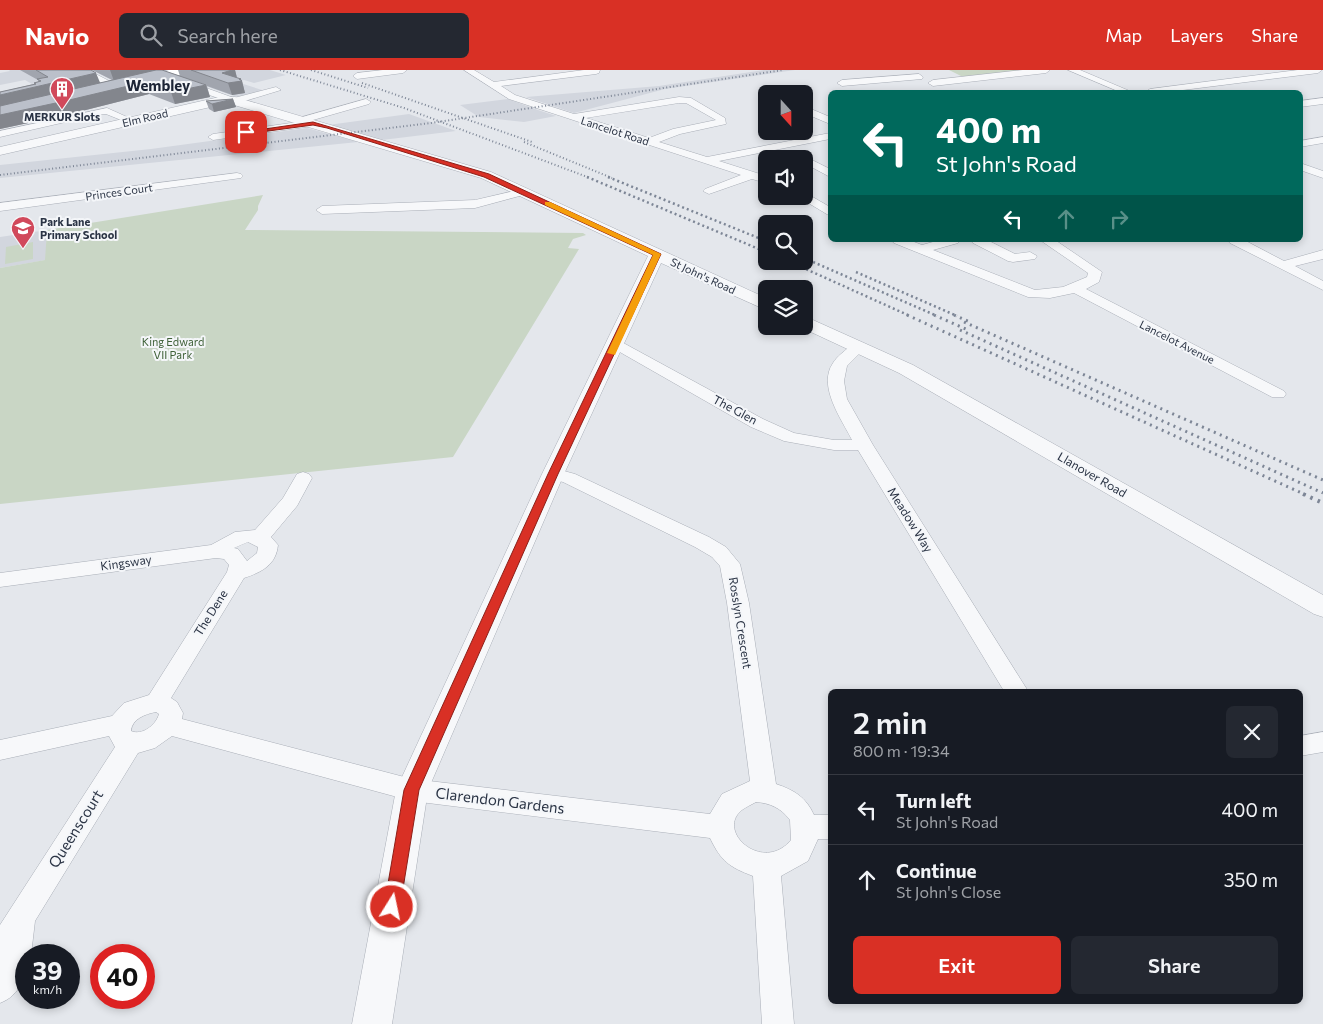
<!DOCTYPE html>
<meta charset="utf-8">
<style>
body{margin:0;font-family:Commissioner,sans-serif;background:#242831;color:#f1f3f6;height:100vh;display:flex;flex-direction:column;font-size:19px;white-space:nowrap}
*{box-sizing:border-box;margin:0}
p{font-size:16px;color:#9ea1a6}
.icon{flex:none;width:28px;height:28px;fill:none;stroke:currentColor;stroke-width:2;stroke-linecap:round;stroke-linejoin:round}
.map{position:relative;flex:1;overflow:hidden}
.panel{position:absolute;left:828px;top:619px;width:475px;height:315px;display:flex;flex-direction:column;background:#171b24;border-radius:8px;box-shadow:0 2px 8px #0003}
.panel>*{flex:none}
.hud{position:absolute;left:828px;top:20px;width:475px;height:152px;border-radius:8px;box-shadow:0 2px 8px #0003;background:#00695c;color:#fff;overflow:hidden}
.needle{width:32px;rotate:159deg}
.fabs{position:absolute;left:758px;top:15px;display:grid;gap:10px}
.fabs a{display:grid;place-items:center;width:55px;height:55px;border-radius:8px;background:#171b24;box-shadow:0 2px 8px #0003;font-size:25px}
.speed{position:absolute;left:15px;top:874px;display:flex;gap:10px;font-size:25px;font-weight:700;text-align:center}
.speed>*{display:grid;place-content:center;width:65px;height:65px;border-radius:50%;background:#171b24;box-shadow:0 2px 8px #0003;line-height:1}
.speed small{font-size:12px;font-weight:400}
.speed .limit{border:8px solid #d22;background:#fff;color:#111}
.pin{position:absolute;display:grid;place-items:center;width:42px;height:42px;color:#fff;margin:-21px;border-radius:10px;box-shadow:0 2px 8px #0006}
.me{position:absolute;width:55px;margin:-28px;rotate:10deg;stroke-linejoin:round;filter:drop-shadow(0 0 4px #0008)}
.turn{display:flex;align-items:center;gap:18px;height:105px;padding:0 25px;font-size:22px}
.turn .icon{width:65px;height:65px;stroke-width:2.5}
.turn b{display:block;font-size:35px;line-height:42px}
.lanes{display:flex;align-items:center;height:48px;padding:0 25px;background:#0003;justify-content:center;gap:25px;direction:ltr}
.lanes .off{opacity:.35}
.round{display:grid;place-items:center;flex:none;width:52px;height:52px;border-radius:8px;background:#242831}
.head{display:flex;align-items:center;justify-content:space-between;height:85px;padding:0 25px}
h1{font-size:30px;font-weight:600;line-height:38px}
.cta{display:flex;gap:10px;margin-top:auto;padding:10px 25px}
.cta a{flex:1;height:58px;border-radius:8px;background:#d93025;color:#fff;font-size:20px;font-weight:600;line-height:58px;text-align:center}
.cta a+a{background:#242831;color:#f1f3f6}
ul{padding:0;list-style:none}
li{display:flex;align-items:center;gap:15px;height:70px;padding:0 25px;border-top:1px solid #363941}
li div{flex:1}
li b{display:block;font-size:19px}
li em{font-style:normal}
header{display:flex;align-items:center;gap:30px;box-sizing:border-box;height:70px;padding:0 25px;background:#d93025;color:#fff}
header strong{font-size:24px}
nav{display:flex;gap:28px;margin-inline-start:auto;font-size:18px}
.search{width:350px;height:45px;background:#242831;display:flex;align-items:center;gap:12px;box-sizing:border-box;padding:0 18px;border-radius:8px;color:#9ea1a6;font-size:19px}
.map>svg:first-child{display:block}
.built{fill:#d2d6de}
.green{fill:#c9d6c5}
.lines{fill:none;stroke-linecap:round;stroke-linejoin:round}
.minor-casing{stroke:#a9aeb7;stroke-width:1}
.tertiary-casing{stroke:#a9aeb7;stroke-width:1}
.primary-casing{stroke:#a3abb8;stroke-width:1}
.minor{fill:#f7f8fa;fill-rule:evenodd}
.tertiary{fill:#f7f8fa;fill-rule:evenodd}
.primary{fill:#fff;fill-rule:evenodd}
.rail-far3{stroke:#7d8696;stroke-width:2;stroke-dasharray:1 2.5;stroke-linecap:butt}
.rail-far2{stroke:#7d8696;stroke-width:2.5;stroke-dasharray:2 3;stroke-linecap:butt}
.rail-far1{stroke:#7d8696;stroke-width:3;stroke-dasharray:2 4.5;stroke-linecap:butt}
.rail{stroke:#7d8696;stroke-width:4;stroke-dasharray:2.5 5.5;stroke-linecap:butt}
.wall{fill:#a1a5ae}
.shaded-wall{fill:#83868d}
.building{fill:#bbc0ca;stroke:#83868d}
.route{fill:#d93025;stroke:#8d1f18}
.slow{fill:#f59e0b}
.labels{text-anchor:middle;stroke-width:4;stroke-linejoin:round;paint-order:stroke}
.far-poi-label{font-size:11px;font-weight:bold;fill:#2b3445;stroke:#f4f6f9}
.far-street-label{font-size:11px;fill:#2b3445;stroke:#f4f6f9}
.far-park-label{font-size:11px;fill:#3f6138;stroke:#f4f6f9}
.street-label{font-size:12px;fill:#2b3445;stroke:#f4f6f9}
.far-district-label{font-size:15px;font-weight:bold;fill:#1d2536;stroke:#f4f6f9}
.near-street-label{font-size:15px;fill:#2b3445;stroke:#f4f6f9}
</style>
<header>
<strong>Navio</strong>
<div class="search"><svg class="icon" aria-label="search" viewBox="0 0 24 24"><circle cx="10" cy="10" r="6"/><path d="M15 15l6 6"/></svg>Search here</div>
<nav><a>Map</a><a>Layers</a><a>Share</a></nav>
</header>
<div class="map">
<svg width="1323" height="954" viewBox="0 0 1323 954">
<rect width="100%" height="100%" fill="#e4e7ec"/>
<path class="built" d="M9,0H67L43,12L32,14L25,10L0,15V3L10,1Z
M196,0H270L286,5L254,13L244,10L237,12L265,21L240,28L173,5Z
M764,0H795L665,19L574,43L526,27L659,16Z
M508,29L535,39L556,46L524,52L479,47L460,35Z
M409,44L456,61L382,70L328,55Z
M307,58L358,72L0,108V95L151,79Z
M47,160L46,190L0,198V167Z"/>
<path class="green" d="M949,0H1025L963,7Z
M263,125L258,136V140L245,160L583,163L586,165L573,169L568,178L579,179L453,387L0,434V198L45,190L47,160Z
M33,172V189L5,194L6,177Z"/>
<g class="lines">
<g class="minor-casing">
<path id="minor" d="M77,0H88L121,17L119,19H113Z
M383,0H407L403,3L357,9L353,6L357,3Z
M464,0H474L494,12L584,0H600L599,3L596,4L501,16L515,25L574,44L679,27L691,28L725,48L726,54L680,64L659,72L707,87L830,63V69L719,91L766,106V113L752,109L709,124L703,121L705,119L741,105L509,29ZM679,33H686L716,50L673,59L649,68L586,48Z
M1023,0H1050L1046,3L933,16L928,13L933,10Z
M1068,0H1080L1132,22H1120Z
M1298,0H1322L1318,3L1167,22H1145L1150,19Z
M919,4L923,7L922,9L842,16L837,13L842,10Z
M184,10L234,28L276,17L281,20L235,34L181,15L179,13Z
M1323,28V34L1300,37V31Z
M366,29L371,32L369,34L313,50L318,53L313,56L213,70L208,67L213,64L298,52L299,48Z
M804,36L830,47V54L804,43Z
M107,38L136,51L131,54L106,44L96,45L0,67V61Z
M1323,67V73L1300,77V71Z
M806,87L830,99V107L804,93V89H801Z
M1300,93L1323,101V108L1300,100Z
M237,103L241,104L243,106L241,108L0,141V133Z
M523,119L529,122L527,124L475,138L322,144L316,140L322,136L475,130Z
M804,122L830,137V146L800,128L798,126H804Z
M892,170H909L922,175L940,170H960L958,173L933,180L1035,220L1063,217L1087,207L1088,203L1040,170H1055L1102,202L1099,212L1086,219L1284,321L1286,324L1284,327H1272L1074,223L1050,228L1028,227L894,173Z
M971,170H987L1015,184L1030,182L1037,186L1035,189L1013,192L1008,191L973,173Z
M1228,170H1244L1284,191L1323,180V189L1295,196L1323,211V220L1230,173Z
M616,269L763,349L794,363L834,370H852C842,350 817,316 833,293C837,286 846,280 853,274H863L866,277L847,296L844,311L847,329L873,375L1028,621H1004L858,380H834L784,371L751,357L611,277L608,274L611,271Z
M553,398L575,404L709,467L726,477L740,494L749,533L776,714C794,720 806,727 814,745H830V769H818L808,791L781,806L794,954H762L753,806C729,797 721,791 710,768L412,731L172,666L155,678L138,683L35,851L31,885H26C26,906 21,925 0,933V855L115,677L109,666L0,690V670L112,646L124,633L149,625L227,502L229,495L224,489L216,488L0,517V503L211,475L235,462L255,460L283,428L297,404L303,402L309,404L312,408L297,436L271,467L278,475C276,495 262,502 244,508L171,628L177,632L183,643L182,649L412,709L710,744L722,724L750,711L727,533L720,496L712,487L695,477L563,412L547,408L544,404L547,400ZM248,472L258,477L257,483L247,491L238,479L234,478ZM156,642L159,644C156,655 142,666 131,661C132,649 145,644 156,642ZM756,732C770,733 781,738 790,750L791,770C763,804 715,761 742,740C746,737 751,735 756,732Z
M1323,662V682L1300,686V666Z"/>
</g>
<g class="tertiary-casing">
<path id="tertiary" d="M235,27L491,102L766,228V240L661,193L564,404L428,720L392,954H352L396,720L542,404L648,186L481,108L234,35L215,36L0,85V77L215,28Z
M804,246L913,295L1323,525V547L1314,544L899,303L798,256H804Z"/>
</g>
<g class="primary-casing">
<path id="primary" d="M169,0H190L188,3L135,16L129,12L131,9Z"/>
</g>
<use href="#minor" class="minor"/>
<use href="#tertiary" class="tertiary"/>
<use href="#primary" class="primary"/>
<path class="rail-far3" d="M280,0L404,38L590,108
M311,0L368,18
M362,13L532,72
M524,72L612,108
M0,105L431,53L783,0"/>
<path class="rail-far2" d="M587,107L766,182
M608,107L766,171
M804,188L937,246
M788,191L910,246
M856,202L957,246"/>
<path class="rail-far1" d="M907,245L1306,425
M934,245L968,260
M954,245L970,252
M964,252L1323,410
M960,260L1323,423"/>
<path class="rail" d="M1303,424L1323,433"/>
</g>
<path class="wall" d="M20,0H91L100,13L112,10L92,0H162L180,6L178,0H235L237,8L241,9L242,11L245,23L232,25L207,16L210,27L175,34L149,24L70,44L0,59V22L34,14V13L38,12V10Z
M233,29L236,37L214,42L209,39L206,31Z"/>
<path class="shaded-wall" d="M110,0H161L114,11Z
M232,0H235L237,8L239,9H241V11H242L245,23L232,25L228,13L222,3Z
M96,3L101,15L0,39V25Z
M145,12L149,24L70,44L0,59V45Z
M206,15L210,27L175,34L171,22Z
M233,29L236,37L214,42L212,34Z"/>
<path class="building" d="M36,0H91L96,3L0,25V22L36,14L34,13L41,11L37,9L48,7Z
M156,0H162L206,15L171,22L145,12L65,31L0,45V36Z
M191,0H232L222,3L241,9H239L242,11L228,13Z
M233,29L212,34L206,31Z"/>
<path class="route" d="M313,52L489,104L661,184L558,404L419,720L400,837L398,842L392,845L386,842L384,837L404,720L548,404L653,185L484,107L327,58L313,55L246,64L244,62Z"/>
<path class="slow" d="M545,132H550L661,184L615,285L607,283L653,185L545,135Z"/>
<defs>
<g id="building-pin" transform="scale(1.25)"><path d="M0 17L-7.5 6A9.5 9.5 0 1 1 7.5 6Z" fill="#d1495b" stroke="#f4f6f9"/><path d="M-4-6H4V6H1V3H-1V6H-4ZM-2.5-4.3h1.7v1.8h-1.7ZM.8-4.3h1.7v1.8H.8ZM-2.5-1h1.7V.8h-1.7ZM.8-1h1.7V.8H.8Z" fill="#fff"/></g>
<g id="school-pin" transform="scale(1.25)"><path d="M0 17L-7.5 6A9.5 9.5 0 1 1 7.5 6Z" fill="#d1495b" stroke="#f4f6f9"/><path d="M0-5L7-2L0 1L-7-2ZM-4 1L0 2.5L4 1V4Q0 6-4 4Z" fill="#fff"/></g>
</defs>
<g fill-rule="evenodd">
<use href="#building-pin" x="62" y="19"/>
<use href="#school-pin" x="23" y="158"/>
</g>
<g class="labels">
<g class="far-poi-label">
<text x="62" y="51">MERKUR Slots</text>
<text x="40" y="156" text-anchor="start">Park Lane<tspan x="40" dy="13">Primary School</tspan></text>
</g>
<g class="far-street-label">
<text transform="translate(145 48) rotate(-13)" y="4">Elm Road</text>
<text transform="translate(615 61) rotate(18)" y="4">Lancelot Road</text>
<text transform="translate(119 122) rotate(-8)" y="4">Princes Court</text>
<text transform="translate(703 206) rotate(25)" y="4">St John's Road</text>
<text transform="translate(1177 272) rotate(27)" y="4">Lancelot Avenue</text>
</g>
<g class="far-park-label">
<text x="173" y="276">King Edward<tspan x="173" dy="13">VII Park</tspan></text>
</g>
<g class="street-label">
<text transform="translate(735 340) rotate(28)" y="4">The Glen</text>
<text transform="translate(1092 405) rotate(30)" y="4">Llanover Road</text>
<text transform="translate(910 450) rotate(58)" y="4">Meadow Way</text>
<text transform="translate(126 493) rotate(-8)" y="4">Kingsway</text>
<text transform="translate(211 543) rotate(-58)" y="4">The Dene</text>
<text transform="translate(740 553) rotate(81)" y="4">Rosslyn Crescent</text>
</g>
<g class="far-district-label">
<text x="158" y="21">Wembley</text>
</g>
<g class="near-street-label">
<text transform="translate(500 731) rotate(7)" y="5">Clarendon Gardens</text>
<text transform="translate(76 759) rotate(-58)" y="5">Queenscourt</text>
</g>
</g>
</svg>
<div class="fabs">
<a><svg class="needle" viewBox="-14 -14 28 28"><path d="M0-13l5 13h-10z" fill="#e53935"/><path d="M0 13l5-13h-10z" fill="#9ea1a6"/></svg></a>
<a><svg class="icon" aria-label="sound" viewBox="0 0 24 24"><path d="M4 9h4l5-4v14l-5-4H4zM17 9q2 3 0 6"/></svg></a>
<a><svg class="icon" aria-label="search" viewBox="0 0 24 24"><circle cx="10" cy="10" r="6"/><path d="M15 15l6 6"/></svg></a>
<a><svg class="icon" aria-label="layers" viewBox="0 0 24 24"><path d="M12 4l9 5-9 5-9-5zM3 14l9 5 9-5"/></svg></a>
</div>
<div class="speed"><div>39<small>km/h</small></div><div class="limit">40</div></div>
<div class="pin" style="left:246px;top:62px;background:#d93025"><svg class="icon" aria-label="arrive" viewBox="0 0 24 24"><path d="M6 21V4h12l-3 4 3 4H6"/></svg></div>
<svg class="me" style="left:392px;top:837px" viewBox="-20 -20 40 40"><circle r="17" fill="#d93025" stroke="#fff" stroke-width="3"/><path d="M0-11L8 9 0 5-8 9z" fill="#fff"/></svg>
<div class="hud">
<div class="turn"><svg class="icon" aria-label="left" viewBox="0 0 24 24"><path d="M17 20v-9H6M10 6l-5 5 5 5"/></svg><div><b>400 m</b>St John's Road</div></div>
<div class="lanes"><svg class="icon" aria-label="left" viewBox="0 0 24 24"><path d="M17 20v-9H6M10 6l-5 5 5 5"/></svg><svg class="icon off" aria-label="ahead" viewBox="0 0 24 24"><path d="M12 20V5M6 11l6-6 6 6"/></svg><svg class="icon off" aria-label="right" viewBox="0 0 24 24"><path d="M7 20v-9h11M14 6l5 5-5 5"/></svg></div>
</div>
<section class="panel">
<div class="head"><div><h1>2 min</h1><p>800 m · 19:34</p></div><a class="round"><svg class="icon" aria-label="close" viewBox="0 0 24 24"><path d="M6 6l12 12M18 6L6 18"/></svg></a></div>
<ul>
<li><svg class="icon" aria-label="left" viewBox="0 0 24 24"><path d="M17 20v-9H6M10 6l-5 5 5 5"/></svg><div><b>Turn left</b><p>St John's Road</p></div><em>400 m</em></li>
<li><svg class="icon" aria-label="ahead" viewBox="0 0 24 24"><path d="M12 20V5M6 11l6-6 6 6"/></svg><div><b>Continue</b><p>St John's Close</p></div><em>350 m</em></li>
</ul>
<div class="cta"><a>Exit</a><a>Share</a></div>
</section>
</div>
